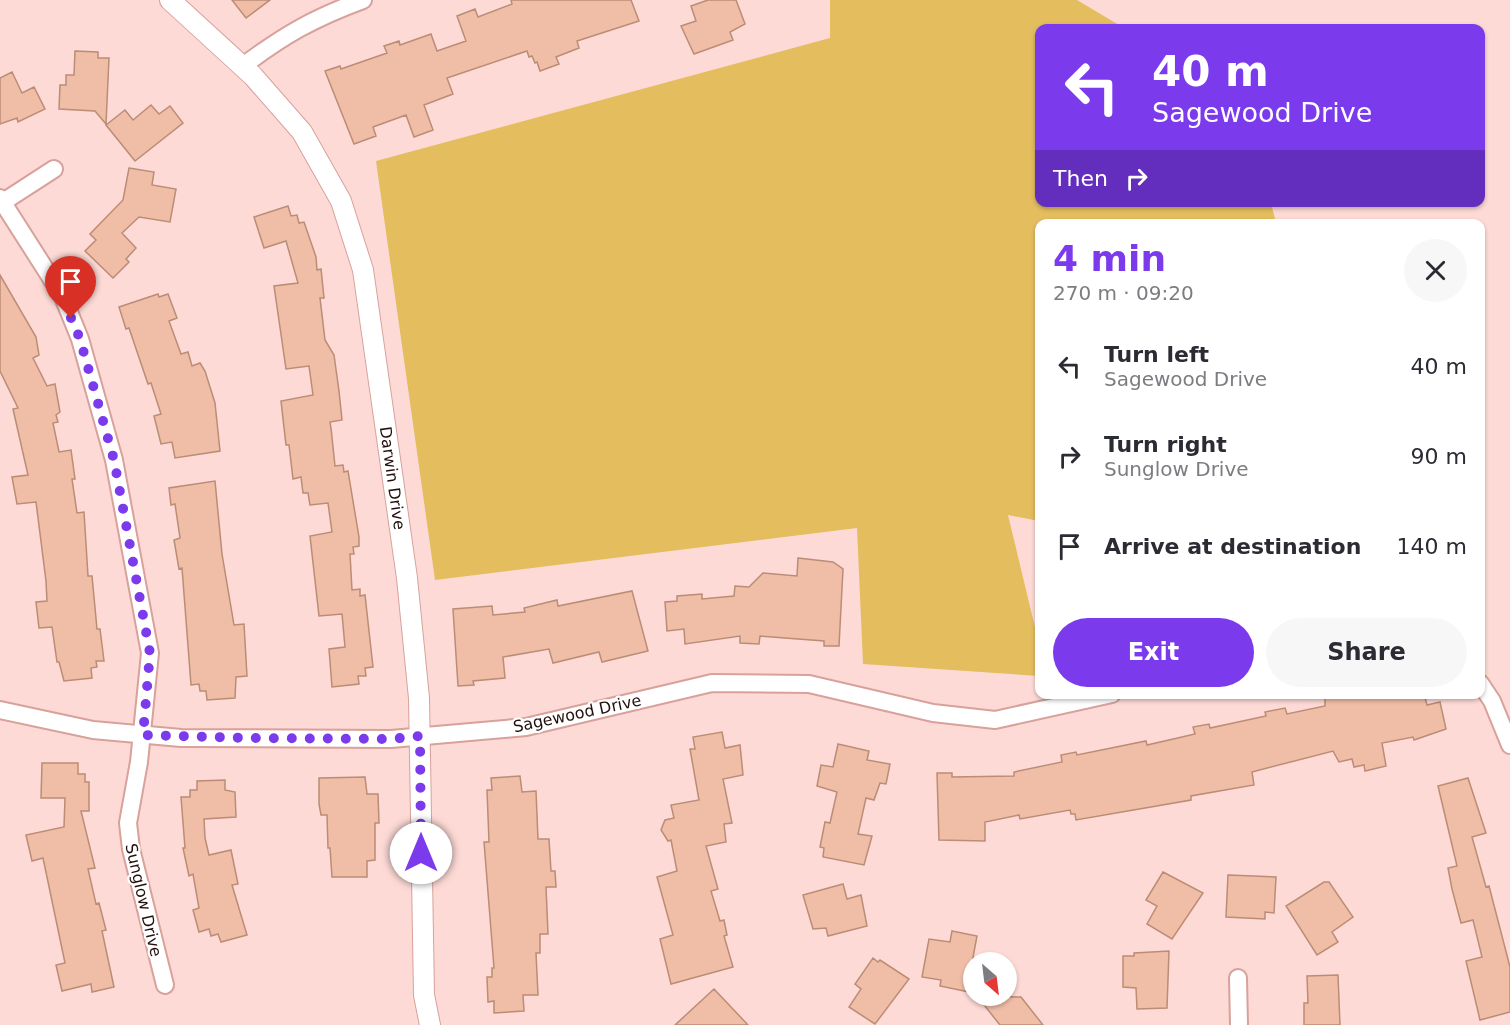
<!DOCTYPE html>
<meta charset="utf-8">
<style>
body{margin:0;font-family:"DejaVu Sans",sans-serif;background:#f7f7f7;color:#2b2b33;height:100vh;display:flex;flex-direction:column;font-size:22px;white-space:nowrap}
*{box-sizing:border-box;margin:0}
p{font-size:20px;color:#7c7c81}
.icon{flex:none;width:33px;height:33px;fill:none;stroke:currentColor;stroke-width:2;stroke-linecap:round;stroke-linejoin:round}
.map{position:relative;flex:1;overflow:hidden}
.sheet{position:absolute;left:1035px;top:219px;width:450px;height:480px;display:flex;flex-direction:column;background:#fff;border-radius:12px;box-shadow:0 2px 4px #0004}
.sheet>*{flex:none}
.top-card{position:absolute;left:1035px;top:24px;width:450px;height:183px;border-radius:12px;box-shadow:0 2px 4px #0004;background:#7c3aed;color:#fff;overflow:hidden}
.needle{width:39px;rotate:152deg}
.buttons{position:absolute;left:963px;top:952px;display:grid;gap:12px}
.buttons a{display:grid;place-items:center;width:54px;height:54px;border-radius:50%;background:#fff;box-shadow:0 2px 4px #0004;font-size:30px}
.pin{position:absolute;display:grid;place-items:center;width:51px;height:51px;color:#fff;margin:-62px -26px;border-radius:50% 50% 50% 0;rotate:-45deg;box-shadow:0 0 6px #0007}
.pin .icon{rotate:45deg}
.me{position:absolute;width:66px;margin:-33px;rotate:0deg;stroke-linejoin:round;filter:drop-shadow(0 0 4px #0008)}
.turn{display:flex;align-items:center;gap:21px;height:126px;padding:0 18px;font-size:27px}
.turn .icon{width:78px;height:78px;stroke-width:2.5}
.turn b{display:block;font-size:42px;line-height:51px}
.then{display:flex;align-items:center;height:57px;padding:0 18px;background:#0003;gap:12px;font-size:22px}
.round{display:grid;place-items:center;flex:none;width:63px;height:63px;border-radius:32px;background:#f7f7f7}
.head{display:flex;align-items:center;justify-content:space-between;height:102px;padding:0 18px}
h1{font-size:36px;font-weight:700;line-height:45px;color:#7c3aed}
.action{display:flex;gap:12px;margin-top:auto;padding:12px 18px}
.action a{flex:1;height:69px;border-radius:36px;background:#7c3aed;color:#fff;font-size:24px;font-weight:700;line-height:69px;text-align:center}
.action a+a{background:#f7f7f7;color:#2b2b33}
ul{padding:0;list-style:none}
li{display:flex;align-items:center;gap:18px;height:90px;padding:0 18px}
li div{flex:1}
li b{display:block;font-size:22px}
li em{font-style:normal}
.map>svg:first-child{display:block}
.green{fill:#e4bd5f}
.building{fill:#f0bea7;stroke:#bb8c76;stroke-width:1.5}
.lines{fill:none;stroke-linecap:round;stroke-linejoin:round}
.minor-casing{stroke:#d8a19b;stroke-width:20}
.tertiary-casing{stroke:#d8a19b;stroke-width:22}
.minor{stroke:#fff;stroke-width:16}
.tertiary{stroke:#fff;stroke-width:20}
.route{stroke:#7c3aed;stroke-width:10;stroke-dasharray:0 18}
.labels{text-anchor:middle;stroke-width:4.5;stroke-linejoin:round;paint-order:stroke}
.street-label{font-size:16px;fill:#23100e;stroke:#fff}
</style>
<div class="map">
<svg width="1510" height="1025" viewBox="0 0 1510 1025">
<rect width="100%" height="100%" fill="#fddad6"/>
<path class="green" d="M830,0H1077L1124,28H1040V202L1271,203L1276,223L1040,224L1039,521L1008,515L1039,644V676L863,664L857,528L435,580L376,161L830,38Z"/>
<path class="building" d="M232,0H270L246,18Z
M511,0H631L639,21L577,41L579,48L556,57L559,64L540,71L537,62L535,63L532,56L529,57L527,51L447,78L453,94L424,105L433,130L414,137L406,115L373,127L376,136L354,144L325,71L340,66L341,69L387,53L384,46L399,41L400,45L431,34L437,51L466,41L457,16L475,9L478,17L512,4Z
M708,0H736L745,24L730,32L733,40L694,54L681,26L696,21L691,6Z
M75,51L98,52V58H109L106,124L95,111L59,109L60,85H66V75H74Z
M12,72L22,93L34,87L45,109L18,122L17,118L0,124V78Z
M151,105L159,114L170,106L183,123L135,161L106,125L125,110L133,120Z
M129,168L154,172L152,185L176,189L170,222L139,217L122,233L136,248L126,259L129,262L113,278L85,251L96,240L90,234L123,200Z
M288,206L291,216L297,215L299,223L304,222L316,257L317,270L321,269L324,298H320L325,340L334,355L339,391L342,420L330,422L331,428L335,466L343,465L344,472L348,471L359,537V546L353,547L354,554H350L352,590L360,589V596L365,595L373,667L365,668L366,676H358L359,684L332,687L329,649L345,647L342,614L319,616L310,536L332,532L328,503L310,505L308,493H303L301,477L293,479L289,445H286L281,401L313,395L309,366L286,369L274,286L298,283L286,241L264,248L254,217Z
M0,275L36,337L39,355L33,358L47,386L55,384L60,412L56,415L58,422L53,423L59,452L71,450L75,479H72L77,513L84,512L88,576H92L97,629H100L104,661H96L97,667L91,668L92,678L64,681L59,662H57L52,627L39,628L36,602L47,601L46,581L36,502L17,504L12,477L28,475L13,409L18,408L0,371Z
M158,294L159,297L168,294L177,318L169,321L181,354L188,352L192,366L200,363L205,371L215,403L220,451L175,458L172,442L161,444L154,416L161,414L151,383L148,384L129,328L126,329L119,307Z
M215,481L222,554L234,625L244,624L247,676L236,677L235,698L207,700L206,691H200L199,684L191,685L182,568L179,569L174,540L180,538L175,504L171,505L169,488Z
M798,558L833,562L843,569L839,646H824V641L760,636L759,644L740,643V636L685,644L684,629L667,631L665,602L677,601V596L702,594V599L734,596L735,586L749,587L763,573L797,576Z
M632,591L648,651L602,662L599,652L553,663L549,649L503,657L505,678L473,681L474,685L458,686L453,609L492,606L493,615L525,612L524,608L557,600L558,606Z
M1325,694H1424L1427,705L1440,702L1446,729L1414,740L1413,737L1382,743L1386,766L1365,771L1364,765L1354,767L1352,759L1339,762L1333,751L1252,772L1254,785L1191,796V800L1076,820L1075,814H1071L1070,810L1020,819L1019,815L985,822V841L939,840L937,773H952V777L1014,776V772L1062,762L1061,755L1076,752L1077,755L1146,741L1147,745L1195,734L1193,727L1209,724L1210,728L1266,716L1265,712L1285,708L1287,714L1325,706Z
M722,732L725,748L740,745L743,775L723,779L732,823L724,824L726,842L706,846L718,889L711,891L720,921L724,920L727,935L724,936L733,967L671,984L660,939L673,935L657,877L677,871L671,840L668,841L661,830L665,820L674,818L671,805L699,800L690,749H695L693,737Z
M838,744L869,751L867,760L890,764L886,784L880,783L874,800L866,798L858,834L872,836L864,865L823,857L824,848L820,847L825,822L830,823L837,792L817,786L821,765L833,767Z
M42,763H78V774H85V782H89V811H81L95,868L88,869L96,904L99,903L106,930L102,931L114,987L92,992L91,984L62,991L56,965L65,963L43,858L32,861L26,835L64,827L65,798H41Z
M520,776L522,792L536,791L538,839H549L551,871H555L556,887H546L548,934H540V953H536L538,995H523L524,1011L494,1013V1001L488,1002L487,977H492V968H494L484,842H489L487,790H492L491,778Z
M365,777L367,794H378L379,823H375V860L367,861V877H332L330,848H328L327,815H321L319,804V778Z
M1468,778L1486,833L1472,837L1486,887L1489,886L1510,967V1012L1480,1020L1466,961L1482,957L1473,920L1461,923L1452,889L1448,868L1457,866L1438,786Z
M225,780V790L235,792L236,817L204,819L205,838L209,855L231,850L238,884L232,885L247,935L221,942L218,934L211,936L209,929L199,932L193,910L199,908L193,874L189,876L183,848H185L181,797H190V790H197V781Z
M1163,872L1203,893L1172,939L1147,924L1157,906L1146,900Z
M1228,875L1276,877L1274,913L1265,912V919L1226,917Z
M1324,882H1329L1353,917L1332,932L1338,942L1317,955L1286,906Z
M843,884L847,899L861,895L867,926L828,936L826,928L813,929L803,895Z
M952,931L977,936L971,968H974V993L940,986L941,980L922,977L929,939L950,942Z
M1169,951L1167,1008L1137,1009L1136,988L1123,987V956H1134V953Z
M873,958L878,962L880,960L909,979L875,1024L849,1007L861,989L855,984Z
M1338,975L1340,1025H1304V1003H1308L1307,976Z
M714,989L748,1025H675Z
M977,996L1021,997L1043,1025H1000Z"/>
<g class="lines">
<g class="minor-casing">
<path id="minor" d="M243,66C284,35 314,18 363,0
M0,198L63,297L80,339L114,460L150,653L139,762L128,823L131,849L165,985
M3,202L54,169
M1480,683L1492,701L1510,745
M0,710L93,730L181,738L391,739L526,727L712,683L809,684L933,713L995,720L1112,694
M1238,978L1239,1025"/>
</g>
<g class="tertiary-casing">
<path id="tertiary" d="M170,0L253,76L302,132L341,201L363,270L407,578L419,698L424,995L430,1025"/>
</g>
<use href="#minor" class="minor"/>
<use href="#tertiary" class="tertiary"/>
</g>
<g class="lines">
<path class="route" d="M71,318L80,339L114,460L150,653L143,735L251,738L391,739L420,736L421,853"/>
</g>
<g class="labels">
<g class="street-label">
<text transform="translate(393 478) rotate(82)" y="6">Darwin Drive</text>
<text transform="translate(577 713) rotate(-12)" y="6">Sagewood Drive</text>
<text transform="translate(144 900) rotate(77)" y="6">Sunglow Drive</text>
</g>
</g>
</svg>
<div class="buttons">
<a><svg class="needle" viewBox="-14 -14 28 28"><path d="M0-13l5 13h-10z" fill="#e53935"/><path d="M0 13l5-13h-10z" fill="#7c7c81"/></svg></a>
</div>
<div class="pin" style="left:71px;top:318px;background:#d93025"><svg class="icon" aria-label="arrive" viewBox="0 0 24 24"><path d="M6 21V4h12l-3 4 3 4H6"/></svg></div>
<svg class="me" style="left:421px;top:853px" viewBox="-20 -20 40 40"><circle r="19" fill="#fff"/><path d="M0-13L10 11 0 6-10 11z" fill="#7c3aed"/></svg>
<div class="top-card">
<div class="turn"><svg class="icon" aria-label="left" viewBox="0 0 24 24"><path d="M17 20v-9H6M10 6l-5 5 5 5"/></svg><div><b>40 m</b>Sagewood Drive</div></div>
<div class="then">Then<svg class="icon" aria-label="right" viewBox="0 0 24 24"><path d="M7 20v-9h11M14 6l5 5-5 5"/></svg></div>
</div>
<section class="sheet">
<div class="head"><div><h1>4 min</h1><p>270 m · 09:20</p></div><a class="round"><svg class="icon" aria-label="close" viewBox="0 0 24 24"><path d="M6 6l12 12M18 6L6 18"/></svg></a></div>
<ul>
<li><svg class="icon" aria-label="left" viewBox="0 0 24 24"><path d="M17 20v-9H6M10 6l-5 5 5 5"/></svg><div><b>Turn left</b><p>Sagewood Drive</p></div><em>40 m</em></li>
<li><svg class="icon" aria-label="right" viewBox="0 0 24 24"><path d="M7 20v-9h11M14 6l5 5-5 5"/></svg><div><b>Turn right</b><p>Sunglow Drive</p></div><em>90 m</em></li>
<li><svg class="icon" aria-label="arrive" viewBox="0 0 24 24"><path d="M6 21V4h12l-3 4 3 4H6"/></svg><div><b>Arrive at destination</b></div><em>140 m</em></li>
</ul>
<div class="action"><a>Exit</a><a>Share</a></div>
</section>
</div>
